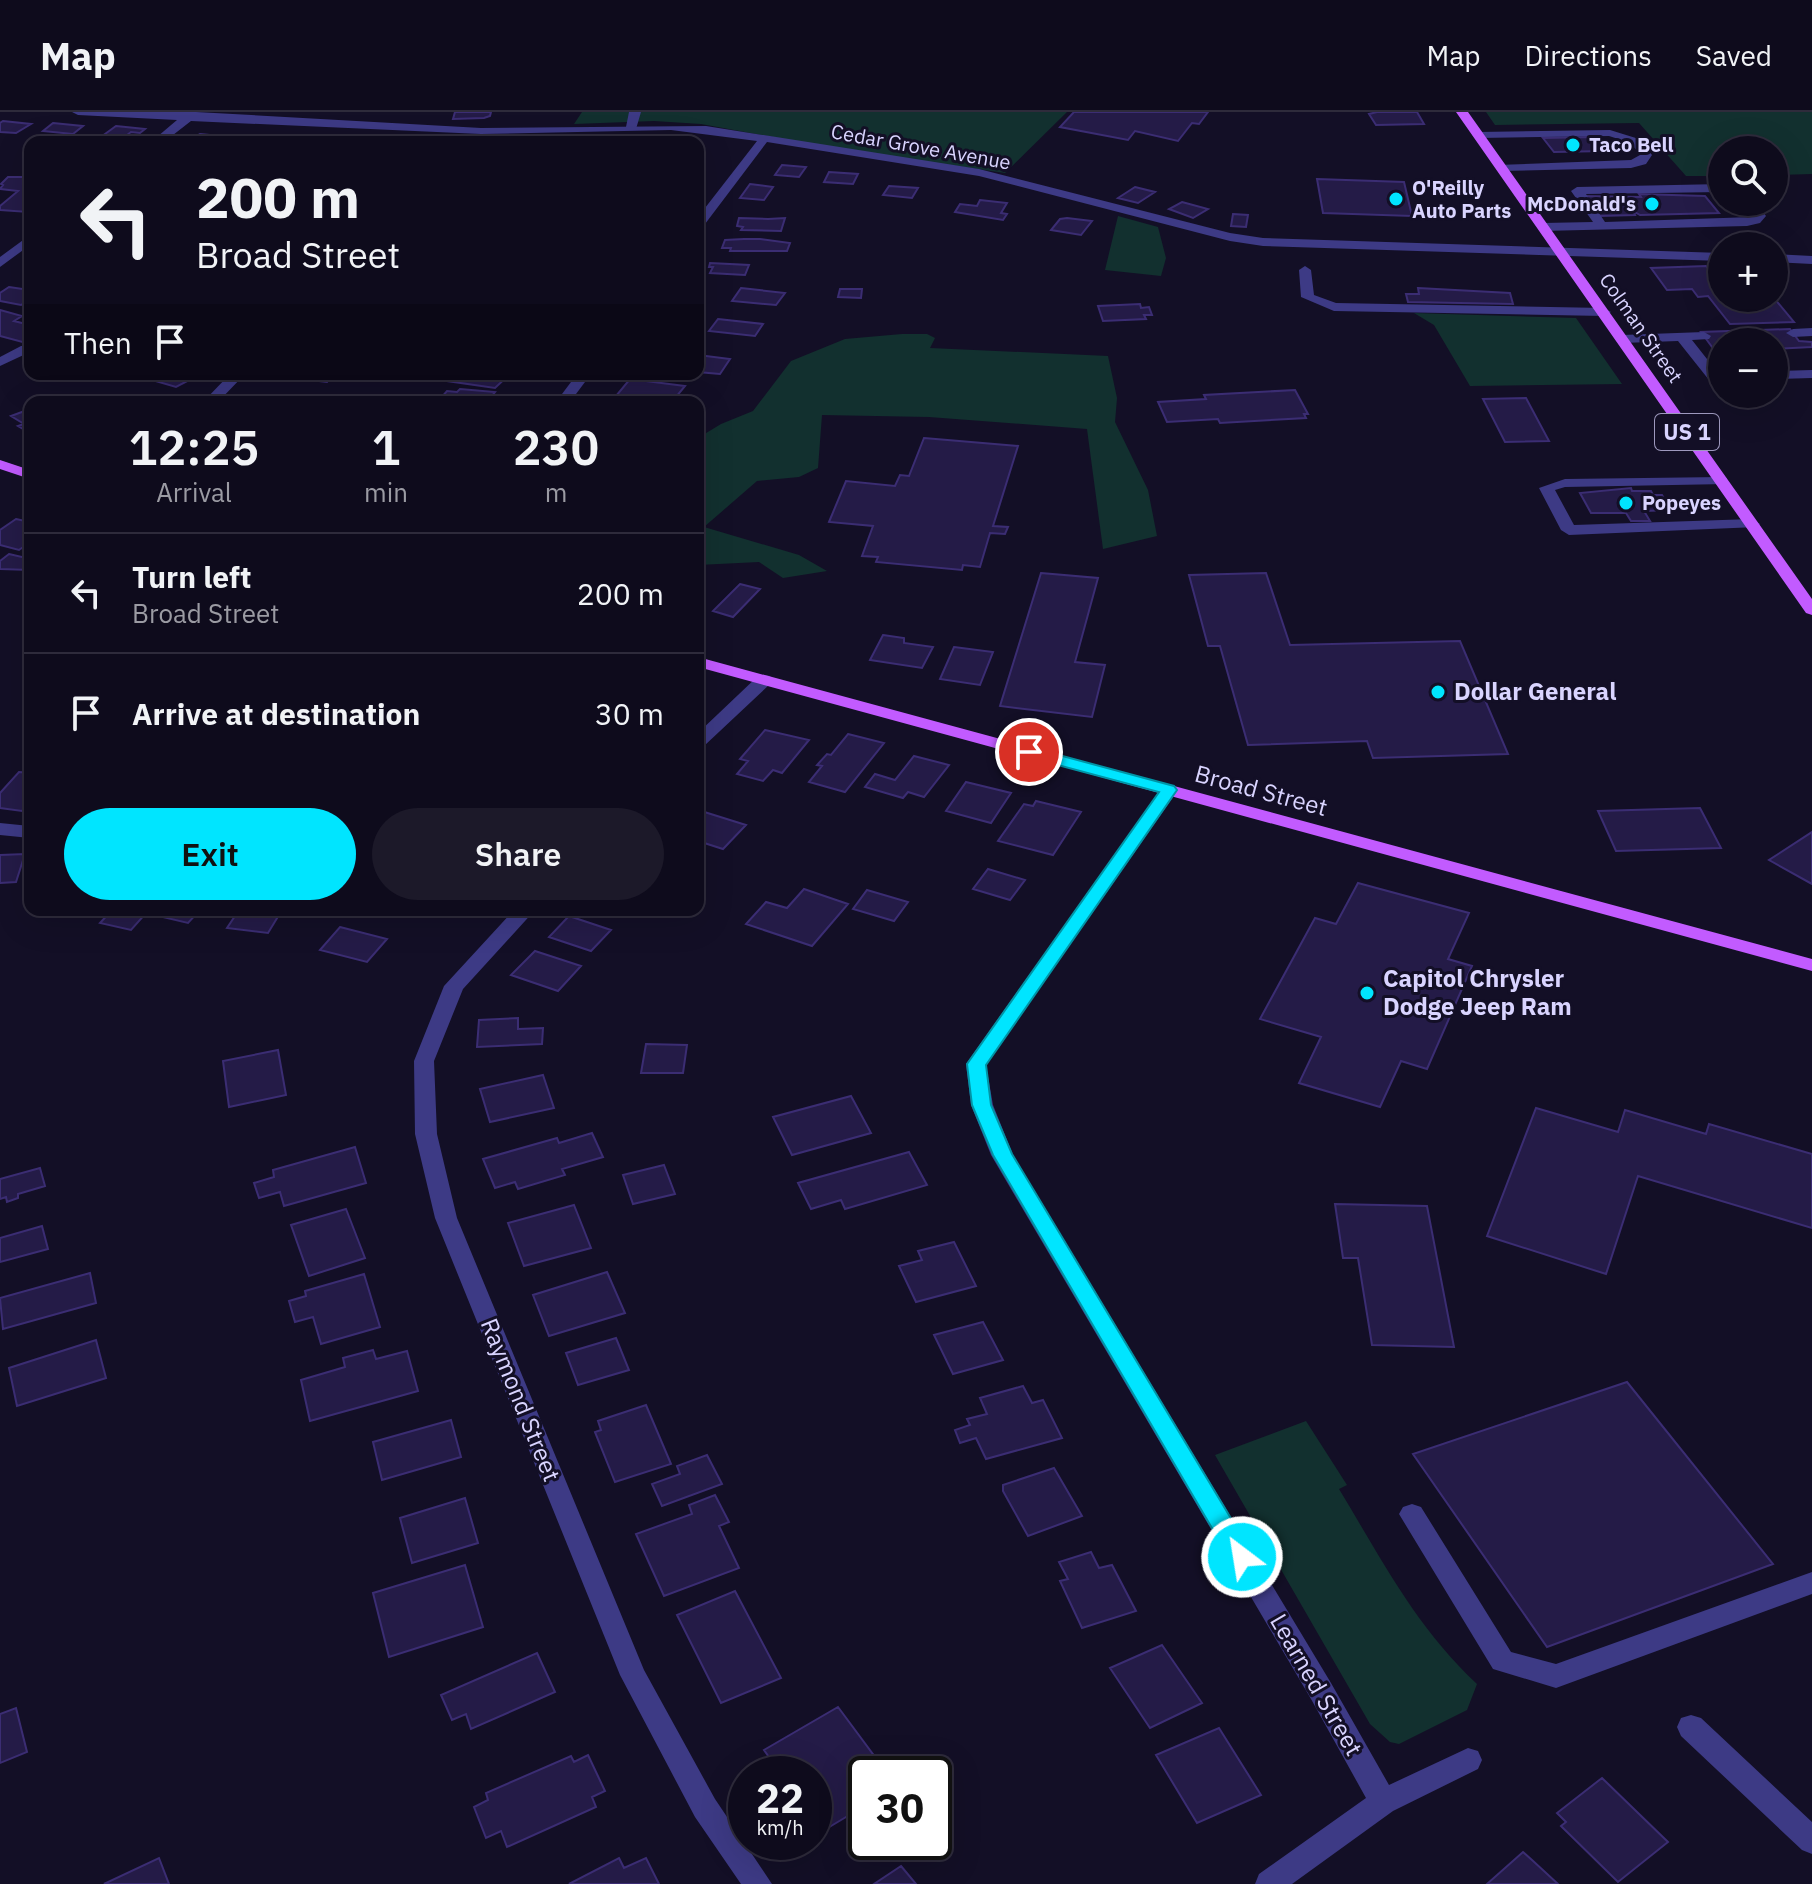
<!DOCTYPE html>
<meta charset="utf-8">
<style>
body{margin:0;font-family:"IBM Plex Sans",sans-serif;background:#1c1929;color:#f1f3f6;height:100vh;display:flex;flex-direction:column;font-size:30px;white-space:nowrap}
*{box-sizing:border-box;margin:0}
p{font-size:26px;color:#9b9ba3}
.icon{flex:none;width:44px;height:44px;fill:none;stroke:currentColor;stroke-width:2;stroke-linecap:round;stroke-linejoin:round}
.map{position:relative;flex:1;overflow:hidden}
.side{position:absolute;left:24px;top:284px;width:680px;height:520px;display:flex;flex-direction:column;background:#0e0b1c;border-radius:16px;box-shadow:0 8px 32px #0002,0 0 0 2px #2e2b3b}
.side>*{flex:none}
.guide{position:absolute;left:24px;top:24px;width:680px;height:244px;border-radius:16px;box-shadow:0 8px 32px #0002,0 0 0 2px #2e2b3b;background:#0e0b1c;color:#f1f3f6;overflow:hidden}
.controls{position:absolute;left:1708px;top:24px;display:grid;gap:16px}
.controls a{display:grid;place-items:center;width:80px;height:80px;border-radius:50%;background:#0e0b1c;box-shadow:0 8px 32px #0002,0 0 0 2px #2e2b3b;font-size:40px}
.speed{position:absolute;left:728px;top:1644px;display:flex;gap:16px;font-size:40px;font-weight:700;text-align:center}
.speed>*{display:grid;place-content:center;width:104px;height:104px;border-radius:50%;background:#0e0b1c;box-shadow:0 8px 32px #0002,0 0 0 2px #2e2b3b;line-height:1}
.speed small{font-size:20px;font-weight:400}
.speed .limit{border:4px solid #111;border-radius:12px;background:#fff;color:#111}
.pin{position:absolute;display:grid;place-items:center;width:68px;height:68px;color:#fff;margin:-34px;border:4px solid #fff;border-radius:50%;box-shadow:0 2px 8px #0007}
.me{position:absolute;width:88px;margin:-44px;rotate:329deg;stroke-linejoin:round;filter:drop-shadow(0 0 6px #0008)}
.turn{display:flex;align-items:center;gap:28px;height:168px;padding:0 40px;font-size:36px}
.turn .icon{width:104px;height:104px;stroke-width:2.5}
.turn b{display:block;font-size:56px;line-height:68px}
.then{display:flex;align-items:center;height:76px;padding:0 40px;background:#0003;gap:16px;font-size:30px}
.eta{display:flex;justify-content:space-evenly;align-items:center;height:136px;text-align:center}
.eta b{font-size:48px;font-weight:600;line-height:56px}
.action{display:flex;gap:16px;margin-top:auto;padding:16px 40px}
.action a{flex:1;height:92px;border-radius:48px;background:#00e5ff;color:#111;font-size:32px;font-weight:600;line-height:92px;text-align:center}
.action a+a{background:#1c1929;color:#f1f3f6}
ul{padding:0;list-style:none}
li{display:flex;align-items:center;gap:24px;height:120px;padding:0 40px;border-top:2px solid #2e2b3b}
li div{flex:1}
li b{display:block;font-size:30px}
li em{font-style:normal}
header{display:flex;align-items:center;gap:48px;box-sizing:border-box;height:112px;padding:0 40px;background:#0e0b1c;border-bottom:2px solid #2e2b3b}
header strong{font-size:38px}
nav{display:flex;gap:44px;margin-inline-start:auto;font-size:28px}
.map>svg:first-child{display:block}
.green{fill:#12302f}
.building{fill:#241b47;stroke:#3b2d73;stroke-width:2}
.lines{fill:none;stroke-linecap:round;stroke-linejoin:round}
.service{fill:#3d3a85;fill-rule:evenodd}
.minor{fill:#3d3a85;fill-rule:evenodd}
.primary{fill:#c25bff;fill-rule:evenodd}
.route{fill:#00e5ff;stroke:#0095a6;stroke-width:2}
.poi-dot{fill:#00e5ff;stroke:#130f26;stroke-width:3}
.labels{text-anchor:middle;stroke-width:6;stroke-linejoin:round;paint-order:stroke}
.far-poi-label{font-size:20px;font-weight:bold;fill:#d9d4ff;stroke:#130f26;text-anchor:start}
.far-street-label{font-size:20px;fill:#d9d4ff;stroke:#130f26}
.shield{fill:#130f26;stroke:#9e99be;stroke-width:2}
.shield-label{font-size:22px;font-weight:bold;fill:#d9d4ff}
.poi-label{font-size:24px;font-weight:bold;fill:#d9d4ff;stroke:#130f26;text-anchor:start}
.street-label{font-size:24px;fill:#d9d4ff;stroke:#130f26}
</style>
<header>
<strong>Map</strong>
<nav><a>Map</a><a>Directions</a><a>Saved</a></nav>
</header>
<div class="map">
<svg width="1812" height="1772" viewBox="0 0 1812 1772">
<rect width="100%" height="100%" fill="#130f26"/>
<path class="green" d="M582,0H1067L1005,61L833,36L701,12L654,9L574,12Z
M1486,0H1812V62L1774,63V38H1722V64H1686L1639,11L1495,13Z
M1118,104L1158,115L1166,146L1161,164L1105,158Z
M1414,201L1576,206L1622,272L1470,274L1434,213Z
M902,222H927L935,226L930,236L1108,244L1117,286L1115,310L1148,378L1157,424L1103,437L1087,317L929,305L822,303L818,356L799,365L757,369L704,415L799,443L827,459L783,466L759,450L698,453V326L721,312L753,299L791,249L845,227Z
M1306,1309L1347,1373L1339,1377C1382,1448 1416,1515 1477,1572L1467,1598L1399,1632L1390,1630L1370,1612L1215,1343Z"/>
<path class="building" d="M455,0H491L490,4L484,6L453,7Z
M1074,0H1208L1199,12L1192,11L1178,29L1135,19L1128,28L1060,15Z
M1377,0H1417L1424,12L1376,13L1369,2Z
M3,9L31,12L16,21L0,20V11Z
M53,11L83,14L73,22L43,19Z
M116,14L145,17L140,21L131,20L118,30H94Z
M200,22L230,25L245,26L236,30H186Z
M657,25V30H613V27Z
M1593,25L1604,39L1554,40L1543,26Z
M782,53L806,55L799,65L775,63Z
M829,60L858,62L853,72L824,70Z
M8,65H30L28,100L0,98V94L18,79L0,77L3,73L1,72Z
M1317,67L1404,70L1412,104L1323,101Z
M750,72L773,75L764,88L740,86Z
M889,74L918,76L912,86L883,83Z
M1135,75L1155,80L1138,91L1118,86Z
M1639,82L1705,84L1719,101L1640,103L1633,99L1635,103L1599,104L1585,84L1641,85Z
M980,88L1007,91L1001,101L1007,102L1003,108L955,100L960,92L977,94Z
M1182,90L1208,97L1193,106L1169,97Z
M1233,102L1248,103L1246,115L1231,114Z
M739,106L768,107L785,106L781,119L741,118L743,115L737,114Z
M1067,106L1092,109L1081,123L1051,118L1060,107Z
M744,127H760L790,131L787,139H730L731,136H722L725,128Z
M710,151L749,153L745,163L710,161L713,155H709Z
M1706,154L1722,174V186H1774L1794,210L1730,212L1708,184L1698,185L1692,177L1667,178L1651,156Z
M9,175L30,178V187L21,193L0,189V181Z
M741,176L785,181L776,193L732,189Z
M1418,176L1510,181L1513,192L1408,190L1406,182H1419Z
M840,177H862L861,186L838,185Z
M1140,192L1141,196L1149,195L1152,203H1144L1146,207L1103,209L1098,194Z
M0,198L22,204L14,209L30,213V232L0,224Z
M718,207L763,212L755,224L709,219Z
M1790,217L1799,229L1812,230V235L1774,237V230H1722V239H1715L1701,220Z
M698,243L730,247L720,262L698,260Z
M152,262H196L199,263L176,275L145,266Z
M278,262H335L327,270L276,264Z
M455,262H510L495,276L447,269Z
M630,267L685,274L672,290L616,284Z
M460,277L495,280L487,290H449L451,287L441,286L447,279L457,280Z
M1295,278L1308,302H1304L1306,306L1220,311L1218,307L1167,310L1158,290L1206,287L1204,283Z
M1526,286L1549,329L1505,330L1483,287Z
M30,297V321L18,314L24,312L11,304Z
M924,326L1018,334L993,414L1008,415L1005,422L990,421L980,455L963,453L962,458L876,450L878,445L862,444L873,414L829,410L846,369L895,374L900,363L909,364Z
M1631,376L1632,379H1651L1653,383H1662L1671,398L1644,399L1650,409H1631L1626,401H1591L1580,381Z
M16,407L30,410V430L19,438L0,433V418Z
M9,442L26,446L30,442V458L0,457V449Z
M1041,461L1098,466L1075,550L1105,553L1092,605L1000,594Z
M1266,461L1290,533L1460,529L1508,642L1373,646L1367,629L1248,633L1220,534H1208L1189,463Z
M740,472L760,477L733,505L713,499Z
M883,523L904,526V531L933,535L922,556L870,548Z
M954,535L993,540L980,573L940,567Z
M765,618L809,628L782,661L773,658L763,669L737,662L748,649L740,647Z
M848,622L884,631L845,680L809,670L822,654L817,653L827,642L831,643Z
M914,644L949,653L924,685L908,680L903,686L865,675L875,662L895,668Z
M19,660L30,661V690L22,699L0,696V681Z
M966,670L1011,681L991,711L946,699Z
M1036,689L1081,700L1053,743L998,729L1024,692L1033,694Z
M1700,696L1721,736L1616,739L1598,699Z
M698,698L746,713L723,737L698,729Z
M1812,720V772L1769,748Z
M25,742L16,770L0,771V743Z
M988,757L1025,768L1010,788L973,777Z
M1358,771L1469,801L1448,847L1472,854L1427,957L1401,949L1380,995L1299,971L1321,925L1260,907L1315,806L1336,812Z
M804,777L848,792L812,834L746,812L766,790L787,796Z
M867,778L908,790L894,809L853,797Z
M112,798H200L188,811L146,801L131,818L100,811Z
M239,798H282L268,821L227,816Z
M569,804L611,818L591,839L549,825Z
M340,815L387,827L367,850L320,838Z
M535,839L581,854L558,879L511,863Z
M518,906V917L543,916L542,932L477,935L479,908Z
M646,932L687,933L683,961H641Z
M278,938L286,983L229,995L223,949Z
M543,963L554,996L490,1010L480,977Z
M851,984L871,1021L792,1043L773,1005Z
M1536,996L1618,1020L1625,998L1706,1022L1709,1012L1812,1042V1116L1638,1064L1606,1162L1487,1124Z
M592,1021L603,1045L562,1057L565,1063L518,1077L515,1070L495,1076L483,1047L557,1026L559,1031Z
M355,1035L366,1071L284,1094L280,1080L259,1086L254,1071L274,1065L273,1058Z
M909,1040L927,1073L845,1097L841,1088L811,1097L798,1071Z
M664,1053L675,1082L633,1092L623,1063Z
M40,1056L45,1074L18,1082V1086L7,1090L6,1085L0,1087V1067Z
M1335,1092L1427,1094L1454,1235L1372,1233L1358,1146H1343Z
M574,1093L591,1136L524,1154L508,1111Z
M346,1097L365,1146L309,1164L291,1113Z
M42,1114L48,1137L0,1150V1126Z
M954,1130L976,1174L916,1190L899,1154L922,1148L918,1139Z
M607,1160L625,1201L549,1224L533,1183Z
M90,1161L96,1191L3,1217L0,1186Z
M364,1162L380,1215L321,1232L313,1205L295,1210L289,1189L306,1184L305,1179Z
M983,1210L1003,1248L953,1262L934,1223Z
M616,1226L629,1258L578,1273L566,1241Z
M96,1228L106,1266L17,1294L9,1256Z
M373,1238L376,1247L407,1239L418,1279L310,1309L301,1268L345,1255L343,1246Z
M1627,1270L1773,1452L1547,1535L1413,1342Z
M1023,1274L1032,1291L1043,1288L1062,1326L986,1347L976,1326L960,1331L955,1318L970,1313L967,1307L987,1302L980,1286Z
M646,1293L671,1352L615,1370L595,1320L601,1318L598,1309Z
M451,1308L461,1345L382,1368L373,1330Z
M707,1343L722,1372L662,1394L652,1372L680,1362L677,1354Z
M1054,1356L1082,1404L1028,1424L1003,1379V1373Z
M715,1383L729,1410L719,1414L739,1456L664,1484L636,1422L692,1402L689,1393Z
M465,1386L478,1431L412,1451L400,1406Z
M1091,1440L1099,1456L1112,1453L1136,1499L1082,1516L1060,1469L1068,1467L1059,1450Z
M465,1453L483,1515L389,1545L373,1481Z
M735,1479L781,1566L721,1591L677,1503Z
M1162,1533L1202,1591L1150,1616L1110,1556Z
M537,1541L555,1580L471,1617L466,1602L452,1608L441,1583Z
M838,1595L875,1645L867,1649L877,1662H866V1693L821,1720L814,1710V1662H781L764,1638Z
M16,1596L27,1640L0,1651V1602Z
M1219,1616L1261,1683L1197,1711L1156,1643Z
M588,1643L605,1679L592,1685L596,1695L507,1735L501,1719L486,1726L474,1695L488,1688L486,1681L571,1644L574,1650Z
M1602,1666L1668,1730L1618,1770L1561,1714L1566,1710L1557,1701Z
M1523,1740L1532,1748L1558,1772H1487Z
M159,1746L169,1772H104Z
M619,1746L624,1756L646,1746L659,1772H569Z
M901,1754L916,1772H874Z"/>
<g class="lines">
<path class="service" d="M629,0H641L636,17L626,15Z
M1610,18L1639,27L1652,43L1646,52L1631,56L1501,59L1495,55L1497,53L1631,48L1640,43L1631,31L1609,24L1478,26L1472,23L1478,20Z
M1722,72V80L1586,82L1605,110L1752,105L1744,90H1756L1766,104L1760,111L1747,114L1543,119L1537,115L1543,111L1593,110L1571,79L1577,75Z
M1305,154L1311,158L1314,183L1336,191L1604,196L1611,200L1604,204L1334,199L1301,185L1299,158Z
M1812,216V224L1793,225L1786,221L1793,217Z
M1704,220L1711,224L1709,227L1692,228L1718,261H1722V269L1709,268L1678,229L1622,231L1615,227L1622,223Z
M21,234H30V240L0,254V245Z
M1812,258V266L1774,267V259Z
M1722,365L1727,366V372L1565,375L1555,378L1574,413L1752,407L1760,412L1757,415L1569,423L1561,418L1539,376L1565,367Z
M1412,1392L1421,1395L1511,1540L1556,1552L1812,1460V1482L1556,1576L1493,1557L1399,1402L1403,1395Z
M1691,1603L1701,1606L1812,1710V1742L1802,1738L1681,1624L1677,1615L1681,1606Z"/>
<path class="minor" d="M72,0H196L481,16L706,14L979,57L1230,121L1263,126L1722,141V149L1263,134L1230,129L979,64L767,30L702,116L698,117V105L757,29L671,18L481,22L191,9L164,30H151L177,8L78,3Z
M30,123V133L0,155V145Z
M1774,142L1812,144V152L1774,150Z
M230,262H245L218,290H203Z
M577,262H591L570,290H556Z
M764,563L770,564L772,568L770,572L704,634L698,635V621L758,564Z
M1169,673L1178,678L986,953L993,993L1013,1043L1331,1571L1389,1673L1468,1636L1478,1639L1482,1648L1478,1657L1393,1699L1292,1772H1255L1259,1762L1366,1686L1311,1587L991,1043L971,993L966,952L1163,674Z
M0,711L30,714V726L0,723Z
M514,798H535L463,877L434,949L437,1022L457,1106L644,1558L715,1687L772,1772H741L695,1705L620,1563L435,1106L415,1022L414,949L444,874Z"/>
<path class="primary" d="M1456,0H1468L1812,487V503L1806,501Z
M0,348L30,358V367L0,357Z
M698,545L1812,847V859L698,555Z"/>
</g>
<path class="route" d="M1029,635L1174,674L1177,678L986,953L991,993L1012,1042L1250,1438L1253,1445L1250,1452L1242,1455L1233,1452L993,1043L972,993L967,952L1159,680L1024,644L1021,640Z"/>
<g class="poi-dot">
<circle cx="1573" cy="33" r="8"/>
<circle cx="1396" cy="87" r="8"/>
<circle cx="1652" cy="92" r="8"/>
<circle cx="1626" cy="391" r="8"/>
<circle cx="1438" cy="580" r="8"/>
<circle cx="1367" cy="881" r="8"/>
</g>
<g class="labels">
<g class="far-poi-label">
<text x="1589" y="40">Taco Bell</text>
<text x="1412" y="83">O'Reilly<tspan x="1412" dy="23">Auto Parts</tspan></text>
<text x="1636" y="99" text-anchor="end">McDonald's</text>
<text x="1642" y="398">Popeyes</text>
</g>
<g class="far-street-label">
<text transform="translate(921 35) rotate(10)" y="7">Cedar Grove Avenue</text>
<text transform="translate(1641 216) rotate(55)" y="7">Colman Street</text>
</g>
<rect class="shield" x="1655" y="302" width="64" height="36" rx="6"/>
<g class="shield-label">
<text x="1687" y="328">US 1</text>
</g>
<g class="poi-label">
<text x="1454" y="588">Dollar General</text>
<text x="1383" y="875">Capitol Chrysler<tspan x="1383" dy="28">Dodge Jeep Ram</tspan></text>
</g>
<g class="street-label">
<text transform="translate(1261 679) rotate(15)" y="8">Broad Street</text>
<text transform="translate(520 1288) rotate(68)" y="8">Raymond Street</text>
<text transform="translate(1316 1573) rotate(60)" y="8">Learned Street</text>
</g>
</g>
</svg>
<div class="controls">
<a><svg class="icon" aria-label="search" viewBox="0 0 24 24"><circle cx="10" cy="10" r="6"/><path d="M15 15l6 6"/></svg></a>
<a>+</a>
<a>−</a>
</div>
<div class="speed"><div>22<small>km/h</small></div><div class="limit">30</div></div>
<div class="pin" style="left:1029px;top:640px;background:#d93025"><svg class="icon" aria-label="arrive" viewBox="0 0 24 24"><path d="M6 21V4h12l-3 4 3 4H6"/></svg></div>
<svg class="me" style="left:1242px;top:1445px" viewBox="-20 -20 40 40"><circle r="17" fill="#00e5ff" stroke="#fff" stroke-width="3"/><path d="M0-11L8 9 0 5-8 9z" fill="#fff"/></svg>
<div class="guide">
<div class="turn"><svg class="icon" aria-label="left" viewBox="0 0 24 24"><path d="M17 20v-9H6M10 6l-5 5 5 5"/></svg><div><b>200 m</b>Broad Street</div></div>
<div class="then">Then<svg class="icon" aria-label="arrive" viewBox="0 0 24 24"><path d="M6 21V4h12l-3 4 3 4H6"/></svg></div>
</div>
<section class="side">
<div class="eta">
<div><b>12:25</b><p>Arrival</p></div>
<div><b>1</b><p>min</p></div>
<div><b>230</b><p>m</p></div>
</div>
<ul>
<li><svg class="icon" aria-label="left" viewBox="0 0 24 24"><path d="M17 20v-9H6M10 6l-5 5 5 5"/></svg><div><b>Turn left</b><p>Broad Street</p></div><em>200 m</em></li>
<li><svg class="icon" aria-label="arrive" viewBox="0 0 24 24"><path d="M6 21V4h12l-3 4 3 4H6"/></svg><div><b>Arrive at destination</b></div><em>30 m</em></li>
</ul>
<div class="action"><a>Exit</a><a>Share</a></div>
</section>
</div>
